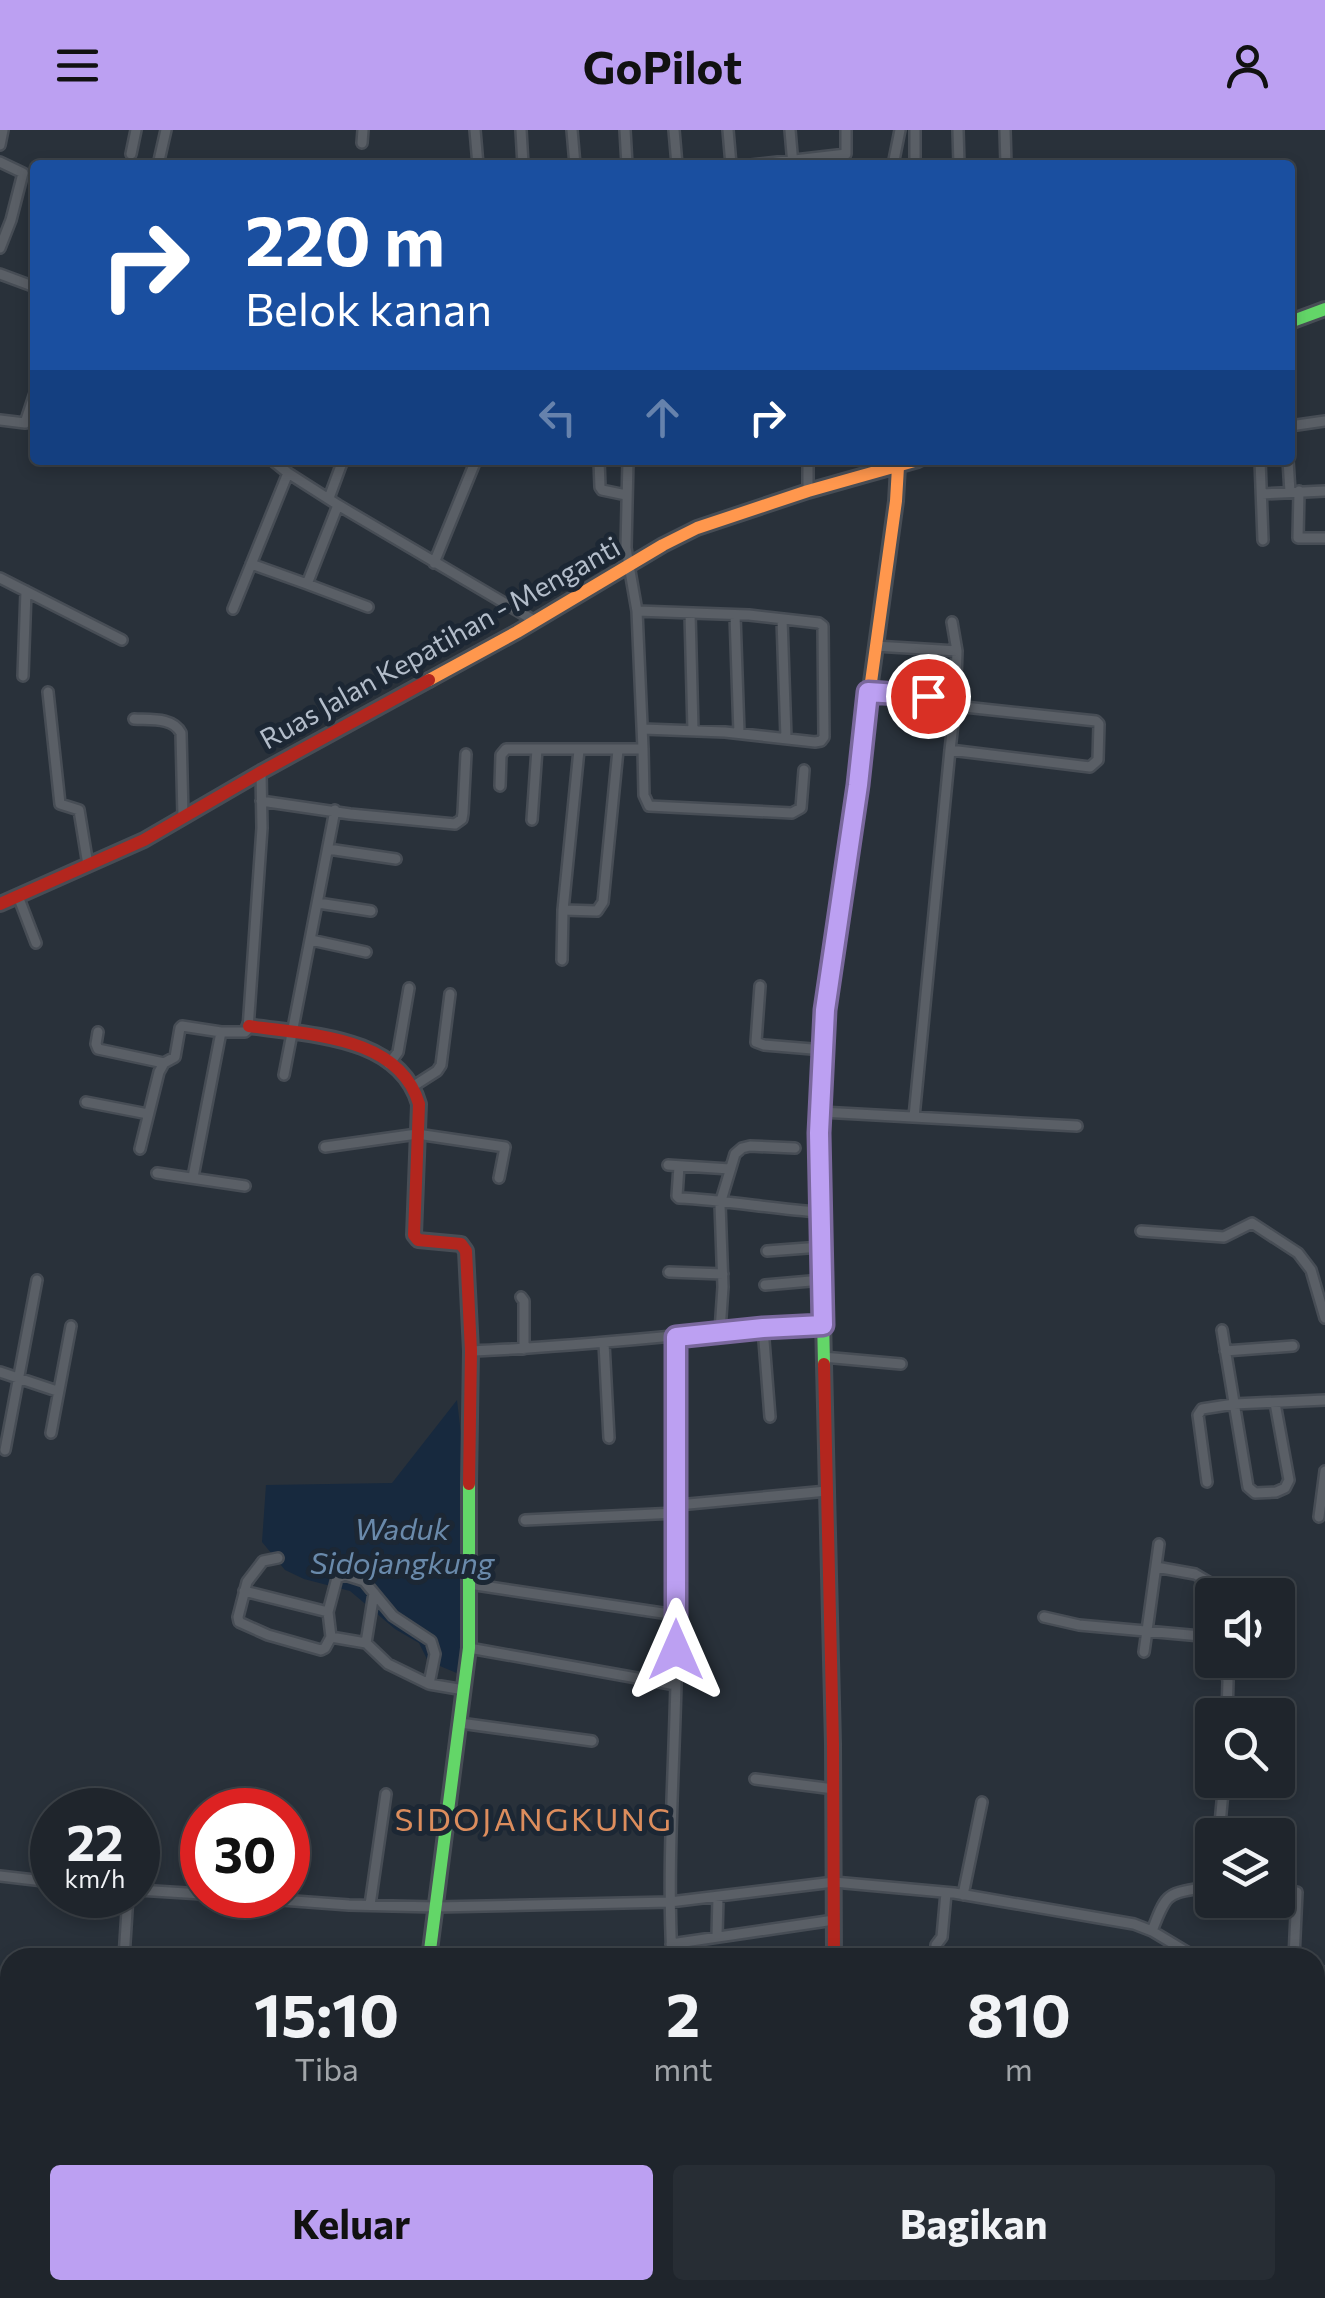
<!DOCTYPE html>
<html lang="id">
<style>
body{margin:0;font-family:Commissioner,sans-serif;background:#272d34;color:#f1f3f6;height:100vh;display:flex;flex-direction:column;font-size:38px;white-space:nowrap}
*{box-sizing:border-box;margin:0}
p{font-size:32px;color:#a1a5a9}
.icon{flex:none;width:55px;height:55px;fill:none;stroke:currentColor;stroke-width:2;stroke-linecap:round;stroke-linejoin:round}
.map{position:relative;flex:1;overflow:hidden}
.side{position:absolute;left:0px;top:1818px;width:1325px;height:352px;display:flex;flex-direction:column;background:#1f252c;border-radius:30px 30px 0 0;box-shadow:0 5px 15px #0003,0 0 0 2px #3c4248}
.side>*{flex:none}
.guide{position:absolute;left:30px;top:30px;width:1265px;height:305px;border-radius:10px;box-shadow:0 5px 15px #0003,0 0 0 2px #3c4248;background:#1a4fa0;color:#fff;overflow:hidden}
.fabs{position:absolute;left:1195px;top:1448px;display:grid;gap:20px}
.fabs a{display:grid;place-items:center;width:100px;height:100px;border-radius:10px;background:#1f252c;box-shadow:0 5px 15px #0003,0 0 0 2px #3c4248;font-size:50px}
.speed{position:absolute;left:30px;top:1658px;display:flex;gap:20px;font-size:50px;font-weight:700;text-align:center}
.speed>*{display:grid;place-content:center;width:130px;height:130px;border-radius:50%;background:#1f252c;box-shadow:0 5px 15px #0003,0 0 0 2px #3c4248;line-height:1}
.speed small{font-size:25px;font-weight:400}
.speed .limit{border:15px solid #d22;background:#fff;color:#111}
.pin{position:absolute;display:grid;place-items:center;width:85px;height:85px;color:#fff;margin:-42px;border:5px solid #fff;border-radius:50%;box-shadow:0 2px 10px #0007}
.me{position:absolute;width:110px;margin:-55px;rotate:0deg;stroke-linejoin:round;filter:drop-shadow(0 0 8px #0008)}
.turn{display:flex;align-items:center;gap:35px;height:210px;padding:0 50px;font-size:45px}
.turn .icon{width:130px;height:130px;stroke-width:2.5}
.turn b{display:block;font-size:70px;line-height:85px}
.lanes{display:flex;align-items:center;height:95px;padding:0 50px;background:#0003;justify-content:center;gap:50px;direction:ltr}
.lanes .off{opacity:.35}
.eta{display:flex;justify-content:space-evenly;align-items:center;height:170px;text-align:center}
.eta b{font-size:60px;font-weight:700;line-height:70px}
.button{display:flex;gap:20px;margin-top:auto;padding:20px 50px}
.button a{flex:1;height:115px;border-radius:10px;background:#bca0f2;color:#111;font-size:40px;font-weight:700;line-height:115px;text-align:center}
.button a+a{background:#272d34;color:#f1f3f6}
header{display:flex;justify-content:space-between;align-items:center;height:130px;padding:0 50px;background:#bca0f2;color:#111;font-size:45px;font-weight:700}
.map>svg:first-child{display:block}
.water{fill:#17293e}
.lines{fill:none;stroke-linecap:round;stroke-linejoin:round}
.street-casing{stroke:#474d55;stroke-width:14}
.fast-casing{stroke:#474d55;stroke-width:18}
.slow-casing{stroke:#474d55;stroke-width:18}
.jam-casing{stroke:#474d55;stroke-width:18}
.street{stroke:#5a5f66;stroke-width:9}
.fast{stroke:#63d668;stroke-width:12}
.slow{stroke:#ff974d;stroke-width:12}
.jam{stroke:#b3261e;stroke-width:12}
.route-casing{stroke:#7a689d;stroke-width:25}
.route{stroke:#bca0f2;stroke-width:18}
.labels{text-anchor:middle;stroke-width:10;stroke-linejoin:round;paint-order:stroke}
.street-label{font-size:28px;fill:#b3bdca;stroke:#1c2734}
.water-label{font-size:30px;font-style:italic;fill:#6a8aab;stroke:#1c2734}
.quarter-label{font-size:32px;letter-spacing:2.5px;fill:#dc8d5d;stroke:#1c2734}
</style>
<header><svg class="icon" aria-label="menu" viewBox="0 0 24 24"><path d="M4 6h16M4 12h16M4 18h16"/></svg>GoPilot<svg class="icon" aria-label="person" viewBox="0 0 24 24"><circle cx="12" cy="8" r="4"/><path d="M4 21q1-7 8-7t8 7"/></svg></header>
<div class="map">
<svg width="1325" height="2168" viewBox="0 0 1325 2168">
<rect width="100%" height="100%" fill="#29313a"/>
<path class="water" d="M457,1270L468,1366L469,1500L459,1544L428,1531L419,1513L395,1499L350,1461L304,1449L285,1440L262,1412L266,1355L392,1353Z"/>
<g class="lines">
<g class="street-casing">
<path id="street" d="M475,0L478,35
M521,0L523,35
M572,0L575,35
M625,0L627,35
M674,0L677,35
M728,0L731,35
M790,0L793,35
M915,0V35
M958,0L959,35
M1005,0L1006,35
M362,13L363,0
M0,15L3,0
M131,24L136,0
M0,32L23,43L11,90L0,118
M158,35L166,0
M751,35L846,24V0
M893,35L900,0
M0,144L35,157
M0,290L25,293L35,263
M1290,296L1325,291
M272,330L288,343L338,375L535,491
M599,330L600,357L602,360L626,365
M808,330V361
M1260,330L1263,410
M1288,330L1290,362
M1299,361L1298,408H1325
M1262,364L1325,361
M329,368L343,330
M434,433L476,330
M251,434L307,454L338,375
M0,448L122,510
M307,454L368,477
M233,479L288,343
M637,481L749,485L819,493L823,496L824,607L821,611L815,612L725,602L643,599
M690,483L693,601
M735,485L739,603
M782,489L786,608
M875,516L957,521L952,492
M23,546L26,461
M48,562L60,674L79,680L88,735
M869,562L954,566
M134,589C150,590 173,587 181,603L183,687
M643,619L644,665L649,676L792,683L801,678L804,640
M950,620L955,576
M500,656L501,625L506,619H643L637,481L626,418L628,330
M261,671L350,684L455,694L462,689L463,683L466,624
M532,690L537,619
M328,719L396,729
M18,766L36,813
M318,773L371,781
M563,780L597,781L603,772L618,620
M311,810L366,822
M562,830L563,780L579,620
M760,856L756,912L764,915L824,920
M98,902L96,914L98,919L164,933
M389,934L398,922L409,858
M284,945L335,680
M412,957L437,941L441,935L450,864
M86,972L148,984
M821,982L1077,996
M914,987L950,620L1090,637L1098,630L1099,594L1096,591L955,576L957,521
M325,1017L417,1004L505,1017L499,1048
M140,1019L159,942L164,933L175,927L180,898L182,896L221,902H245L248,899L262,698L261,642
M668,1035L730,1039
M679,1036L677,1066L679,1068C726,1070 772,1079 820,1082
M157,1043L245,1056
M193,1047L221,902
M1141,1101L1224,1107L1252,1093L1298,1123L1311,1140L1325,1188
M767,1121L821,1117
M669,1142L723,1144
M765,1155L822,1150
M521,1167L524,1171V1219
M763,1198L770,1287
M1222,1200L1248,1357L1255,1363L1276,1362L1285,1358L1289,1350L1275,1273
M720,1201L723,1157L720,1074L735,1024L742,1018L750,1016L795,1018
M604,1213L609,1308
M471,1221C589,1217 705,1200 823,1195
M1225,1221L1293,1216
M823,1227L901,1234
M0,1242L57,1261
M51,1303L71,1196
M5,1320L37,1150
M1207,1352L1198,1285L1202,1279L1234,1274L1325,1270
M678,1375L827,1361
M1319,1387L1325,1341
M525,1390L677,1383
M278,1428L263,1431L247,1452L238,1487L239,1492L268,1505L321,1520L325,1518L331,1507
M1156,1437L1195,1444L1217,1457V1465
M469,1454L676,1485
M244,1461L328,1482
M1044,1487L1079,1495L1212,1507
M366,1513L374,1463
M469,1518L676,1555
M1144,1522L1159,1414
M1224,1530L1228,1551L1227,1585
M429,1554L388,1534L366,1513L331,1507L328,1482L337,1448L345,1445L364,1451L393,1486L431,1511L435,1524L429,1554L464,1560
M460,1593L592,1611
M755,1649L834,1659
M1219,1705L1224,1650
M0,1746L52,1752
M138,1760L202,1764
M212,1765L349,1775L436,1777L670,1772L834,1752L954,1763L1134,1794L1152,1801L1197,1828
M963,1765L982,1672
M370,1775L386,1664
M1152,1801C1168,1758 1168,1765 1211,1756L1212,1753
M717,1806L718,1767
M671,1814L834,1790
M124,1828L128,1765
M672,1828C667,1735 674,1644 676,1552C678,1437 677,1322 676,1207
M936,1828V1815L942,1807L946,1763
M1294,1828L1297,1762
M1315,1842H1325
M10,1981V1986
M0,2072L10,2071
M30,2160L31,2168
M408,2164L427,2168
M650,2168L651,2160
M835,2168L836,2160"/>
</g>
<g class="fast-casing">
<path id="fast" d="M1290,192L1325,179
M824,1234L819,1003L825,880L843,755
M429,1828L469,1518V1354"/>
</g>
<g class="slow-casing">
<path id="slow" d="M429,550L517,502L663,415L697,398L808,361L918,330
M843,755L896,371L898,337"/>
</g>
<g class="jam-casing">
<path id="jam" d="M0,774L144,710L261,642L429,550
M249,896C307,905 399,905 419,974L414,1105L418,1110L461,1114L466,1121L471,1221L469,1354
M824,1234L833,1614L834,1828"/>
</g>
<use href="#street" class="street"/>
<use href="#fast" class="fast"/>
<use href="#slow" class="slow"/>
<use href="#jam" class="jam"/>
</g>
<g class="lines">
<g class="route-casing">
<path id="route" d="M676,1520V1207L763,1198L823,1195L819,1003L825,880L858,655L868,562L928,566"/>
</g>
<use href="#route" class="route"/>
</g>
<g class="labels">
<g class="street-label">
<text transform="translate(440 513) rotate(-29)" y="10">Ruas Jalan Kepatihan - Menganti</text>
</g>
<g class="water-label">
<text x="402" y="1410">Waduk<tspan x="402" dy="34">Sidojangkung</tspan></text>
</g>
<g class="quarter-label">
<text x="534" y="1701">SIDOJANGKUNG</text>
</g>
</g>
</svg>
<div class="fabs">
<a><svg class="icon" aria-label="sound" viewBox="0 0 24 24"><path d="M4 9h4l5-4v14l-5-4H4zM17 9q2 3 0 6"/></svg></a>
<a><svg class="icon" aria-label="search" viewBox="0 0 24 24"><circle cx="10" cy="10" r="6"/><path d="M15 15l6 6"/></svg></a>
<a><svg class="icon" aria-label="layers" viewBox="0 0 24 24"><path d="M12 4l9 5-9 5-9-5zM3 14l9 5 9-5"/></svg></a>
</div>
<div class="speed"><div>22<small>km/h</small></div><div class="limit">30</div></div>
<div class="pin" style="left:928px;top:566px;background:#d93025"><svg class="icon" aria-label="arrive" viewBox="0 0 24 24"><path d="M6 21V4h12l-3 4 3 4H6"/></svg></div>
<svg class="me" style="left:676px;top:1520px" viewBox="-20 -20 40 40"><path d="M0-17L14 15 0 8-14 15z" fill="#bca0f2" stroke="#fff" stroke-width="4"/></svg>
<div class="guide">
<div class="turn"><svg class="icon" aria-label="right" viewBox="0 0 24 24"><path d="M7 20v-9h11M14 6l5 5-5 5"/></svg><div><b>220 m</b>Belok kanan</div></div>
<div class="lanes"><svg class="icon off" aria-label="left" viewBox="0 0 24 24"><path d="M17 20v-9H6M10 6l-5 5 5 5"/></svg><svg class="icon off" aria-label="ahead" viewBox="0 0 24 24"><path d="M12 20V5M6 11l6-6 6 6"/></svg><svg class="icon" aria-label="right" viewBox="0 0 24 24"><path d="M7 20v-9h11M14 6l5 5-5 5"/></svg></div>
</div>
<section class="side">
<div class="eta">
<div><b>15:10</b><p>Tiba</p></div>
<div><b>2</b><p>mnt</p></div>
<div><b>810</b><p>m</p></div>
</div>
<div class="button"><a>Keluar</a><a>Bagikan</a></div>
</section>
</div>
